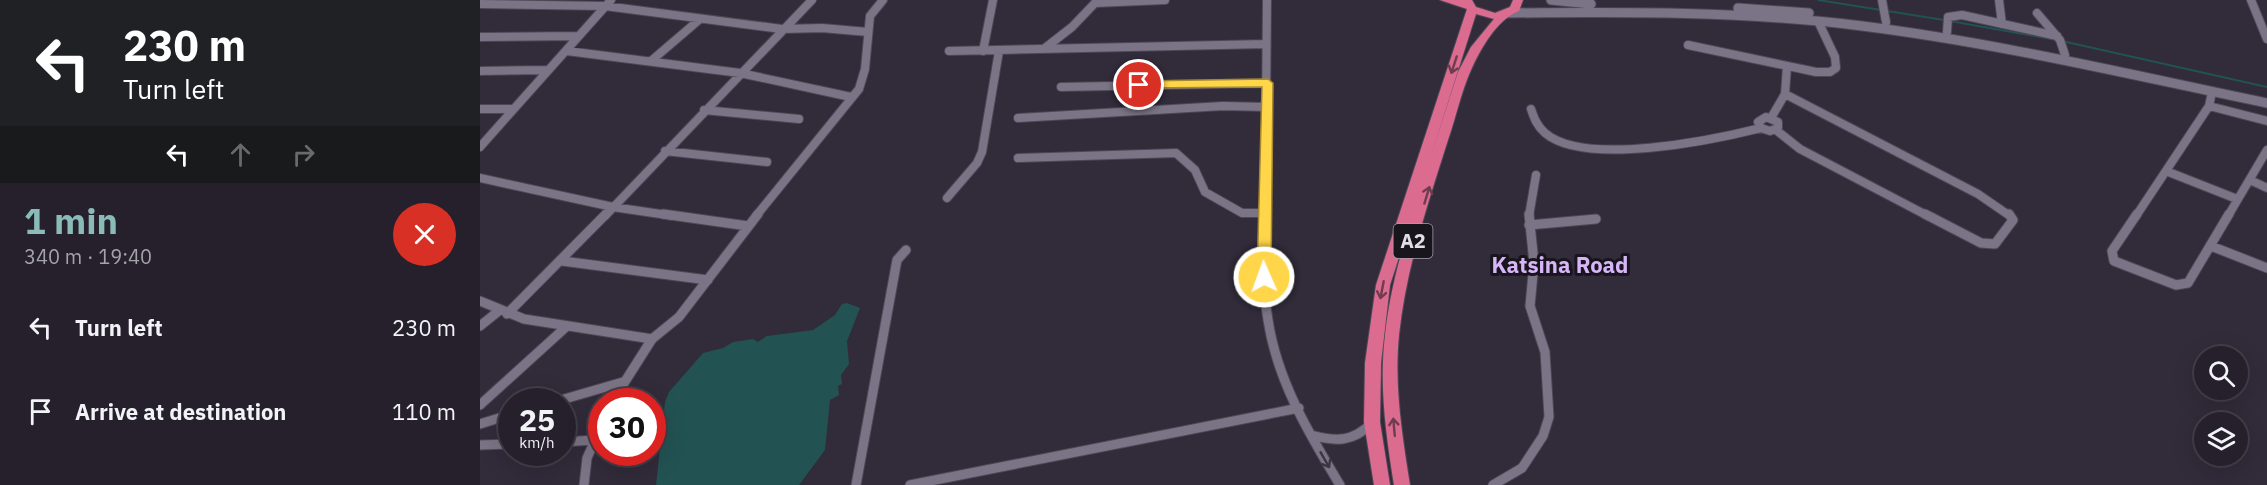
<!DOCTYPE html>
<meta charset="utf-8">
<style>
body{margin:0;font-family:"IBM Plex Sans",sans-serif;background:#312d38;color:#f1f3f6;height:100vh;display:flex;flex-direction:column;font-size:22px;white-space:nowrap}
*{box-sizing:border-box;margin:0}
p{font-size:20px;color:#a3a3a9}
.icon{flex:none;width:33px;height:33px;fill:none;stroke:currentColor;stroke-width:2;stroke-linecap:round;stroke-linejoin:round}
.map{position:relative;flex:1;overflow:hidden}
.sheet{display:flex;flex-direction:column;background:#25202c;width:480px}
.sheet>*{flex:none}
.guide{background:#202124;color:#fff;overflow:hidden}
.tools{position:absolute;left:1714px;top:346px;display:grid;gap:12px}
.tools a{display:grid;place-items:center;width:54px;height:54px;border-radius:50%;background:#25202c;box-shadow:0 6px 24px #0002,0 0 0 2px #423e48;font-size:30px}
.speed{position:absolute;left:18px;top:388px;display:flex;gap:12px;font-size:30px;font-weight:700;text-align:center}
.speed>*{display:grid;place-content:center;width:78px;height:78px;border-radius:50%;background:#25202c;box-shadow:0 6px 24px #0002,0 0 0 2px #423e48;line-height:1}
.speed small{font-size:15px;font-weight:400}
.speed .limit{border:9px solid #d22;background:#fff;color:#111}
.pin{position:absolute;display:grid;place-items:center;width:51px;height:51px;color:#fff;margin:-26px;border:3px solid #fff;border-radius:50%;box-shadow:0 2px 6px #0007}
.me{position:absolute;width:66px;margin:-33px;rotate:358deg;stroke-linejoin:round;filter:drop-shadow(0 0 4px #0008)}
.turn{display:flex;align-items:center;gap:21px;height:126px;padding:0 24px;font-size:27px}
.turn .icon{width:78px;height:78px;stroke-width:2.5}
.turn b{display:block;font-size:42px;line-height:51px}
.lanes{display:flex;align-items:center;height:57px;padding:0 24px;background:#0003;justify-content:center;gap:30px;direction:ltr}
.lanes .off{opacity:.35}
.round{display:grid;place-items:center;flex:none;width:63px;height:63px;border-radius:32px;background:#312d38}
.head{display:flex;align-items:center;justify-content:space-between;height:102px;padding:0 24px}
h1{font-size:36px;font-weight:700;line-height:45px;color:#8bbbb9}
ul{padding:0;list-style:none}
li{display:flex;align-items:center;gap:18px;height:84px;padding:0 24px}
li div{flex:1}
li b{display:block;font-size:22px}
li em{font-style:normal}
main{display:flex;flex:1;min-height:0}
.map>svg:first-child{display:block}
.water{fill:#235252}
.lines{fill:none;stroke-linecap:round;stroke-linejoin:round}
.stream{stroke:#235252;stroke-width:2}
.minor-far1-casing{stroke:#4d4855;stroke-width:10}
.minor-casing{stroke:#4d4855;stroke-width:11}
.secondary-casing{stroke:#4d4855;stroke-width:11}
.trunk-casing{stroke:#4d4855;stroke-width:2}
.minor-far1{stroke:#7b7486;stroke-width:8}
.minor{stroke:#7b7486;stroke-width:9}
.secondary{stroke:#7b7486;stroke-width:9}
.trunk{fill:#dc6b90;fill-rule:evenodd}
.oneway{stroke:#703c50}
.oneway2{stroke:#3b3641}
.route{fill:#ffd54a;stroke:#a68a30;stroke-width:1.5}
.labels{text-anchor:middle;stroke-width:6;stroke-linejoin:round;paint-order:stroke}
.shield{fill:#18151c;stroke:#a5a2ab;stroke-width:1.5}
.shield-label{font-size:20px;font-weight:bold;fill:#e2dee8}
.neighbourhood-label{font-size:22px;font-weight:bold;fill:#d6b5f9;stroke:#18151c}
</style>
<main>
<section class="sheet">
<div class="guide">
<div class="turn"><svg class="icon" aria-label="left" viewBox="0 0 24 24"><path d="M17 20v-9H6M10 6l-5 5 5 5"/></svg><div><b>230 m</b>Turn left</div></div>
<div class="lanes"><svg class="icon" aria-label="left" viewBox="0 0 24 24"><path d="M17 20v-9H6M10 6l-5 5 5 5"/></svg><svg class="icon off" aria-label="ahead" viewBox="0 0 24 24"><path d="M12 20V5M6 11l6-6 6 6"/></svg><svg class="icon off" aria-label="right" viewBox="0 0 24 24"><path d="M7 20v-9h11M14 6l5 5-5 5"/></svg></div>
</div>
<div class="head"><div><h1>1 min</h1><p>340 m · 19:40</p></div><a class="round" style="background:#d93025;color:#fff"><svg class="icon" aria-label="close" viewBox="0 0 24 24"><path d="M6 6l12 12M18 6L6 18"/></svg></a></div>
<ul>
<li><svg class="icon" aria-label="left" viewBox="0 0 24 24"><path d="M17 20v-9H6M10 6l-5 5 5 5"/></svg><div><b>Turn left</b></div><em>230 m</em></li>
<li><svg class="icon" aria-label="arrive" viewBox="0 0 24 24"><path d="M6 21V4h12l-3 4 3 4H6"/></svg><div><b>Arrive at destination</b></div><em>110 m</em></li>
</ul>
</section>
<div class="map">
<svg width="1787" height="485" viewBox="0 0 1787 485">
<rect width="100%" height="100%" fill="#312b3a"/>
<path class="water" d="M367,303L380,308L367,341L369,364L361,375L362,384L358,386L359,395L350,400L345,450L319,485H176L185,402L189,392L223,353L243,348L253,342L273,339L278,342L287,336L333,330L355,315L362,304Z"/>
<g class="lines">
<path class="stream" d="M1338,0L1464,20
M1470,21L1577,40
M1582,41L1787,87"/>
<g class="minor-far1-casing">
<path id="minor-far1" d="M1402,0L1406,22
M1519,0L1522,24
M1771,0L1787,39
M0,4L125,6L302,29L342,28L388,32
M1557,13L1580,40L1585,55
M1467,32L1468,17L1482,15L1577,36
M0,37L98,36
M1208,45L1336,72H1350L1356,68L1355,57L1338,21
M565,48L592,27L615,3L685,0
M87,51L260,73L371,97
M469,51L786,44
M503,51L513,0
M171,61L220,19
M0,71L68,70
M581,87L787,83
M1305,94L1498,194L1530,216
M1729,106L1787,121
M0,109H33
M1051,109C1054,118 1057,126 1065,133C1105,167 1233,140 1281,128
M224,110L319,119
M1286,117L1298,122V128L1290,131L1281,128L1278,122Z
M538,118L743,106L787,107
M1291,118L1305,94L1307,66
M1296,130L1320,149L1448,216
M0,147L131,0
M185,151L287,162
M538,158L696,153L715,170L725,192L762,213H785
M1686,171L1757,199
M0,178L133,207L194,216
M1770,180L1787,188
M467,198L497,163L502,152L519,51
M125,216L332,0
M276,216L379,89L385,69L390,16L403,0
M785,216L787,0
M1049,216L1056,175
M1656,216L1729,106L1732,92
M1748,216L1787,150"/>
</g>
<g class="minor-casing">
<path id="minor" d="M183,214L268,226
M785,214C784,250 782,285 788,320C797,380 829,434 860,485
M1445,214L1501,243L1515,244L1533,220L1529,214
M1657,214L1632,251L1634,261L1696,285L1708,283L1749,214
M1049,225L1116,219
M1731,246L1787,268
M82,261L228,280
M0,301L44,319L172,339
M27,314L126,214
M0,326L20,310
M74,402L143,382
M132,402L172,339L199,317L278,214
M0,405L86,327
M0,424L32,414
M831,435C856,442 873,442 892,423
M82,442L114,440
M0,445L32,444
M104,485L107,458L122,425
M376,485L417,260L426,250
M430,485L819,408
M1013,485L1042,468L1063,436L1069,417L1065,352L1050,306L1054,263L1049,214"/>
</g>
<g class="secondary-casing">
<path id="secondary" d="M1071,0L1111,4
M1258,8L1329,13
M1029,13C1147,12 1265,11 1382,26C1518,43 1652,75 1787,103"/>
</g>
<g class="trunk-casing">
<path id="trunk" d="M960,0H992L996,7L1015,13L1030,7L1033,0H1043L1039,11C1017,19 1000,50 991,70C981,92 976,117 968,140C948,203 926,268 919,335C914,385 922,435 930,485H914C906,435 899,385 905,335C909,297 919,259 930,223L910,285L901,363L900,422L910,485H894L884,422L885,363L896,285L987,9ZM996,14L1014,19L991,47L978,72L950,159Z"/>
</g>
<use href="#minor-far1" class="minor-far1"/>
<use href="#minor" class="minor"/>
<use href="#secondary" class="secondary"/>
<use href="#trunk" class="trunk"/>
</g>
<defs><path id="oneway-shaft" d="M-6 0H5M1.5-3L5.5 0L1.5 3" fill="none" stroke-width="1.6" stroke-linecap="round" stroke-linejoin="round" transform="scale(1.5)"/></defs>
<g class="oneway">
<use href="#oneway-shaft" transform="translate(974 65) rotate(108)"/>
<use href="#oneway-shaft" transform="translate(947 195) rotate(-73)"/>
<use href="#oneway-shaft" transform="translate(902 290) rotate(101)"/>
<use href="#oneway-shaft" transform="translate(914 427) rotate(-95)"/>
</g>
<use class="oneway2" href="#oneway-shaft" transform="translate(845 460) rotate(60)"/>
<path class="route" d="M788,79L793,83L791,277L784,282L777,277L782,87L659,88L653,85L659,81Z"/>
<g class="labels">
<rect class="shield" x="913.5" y="224" width="39" height="34" rx="4.5"/>
<g class="shield-label">
<text x="933" y="248">A2</text>
</g>
<g class="neighbourhood-label">
<text x="1080" y="273">Katsina Road</text>
</g>
</g>
</svg>
<div class="tools">
<a><svg class="icon" aria-label="search" viewBox="0 0 24 24"><circle cx="10" cy="10" r="6"/><path d="M15 15l6 6"/></svg></a>
<a><svg class="icon" aria-label="layers" viewBox="0 0 24 24"><path d="M12 4l9 5-9 5-9-5zM3 14l9 5 9-5"/></svg></a>
</div>
<div class="speed"><div>25<small>km/h</small></div><div class="limit">30</div></div>
<div class="pin" style="left:659px;top:85px;background:#d93025"><svg class="icon" aria-label="arrive" viewBox="0 0 24 24"><path d="M6 21V4h12l-3 4 3 4H6"/></svg></div>
<svg class="me" style="left:784px;top:277px" viewBox="-20 -20 40 40"><circle r="17" fill="#ffd54a" stroke="#fff" stroke-width="3"/><path d="M0-11L8 9 0 5-8 9z" fill="#fff"/></svg>
</div>
</main>
